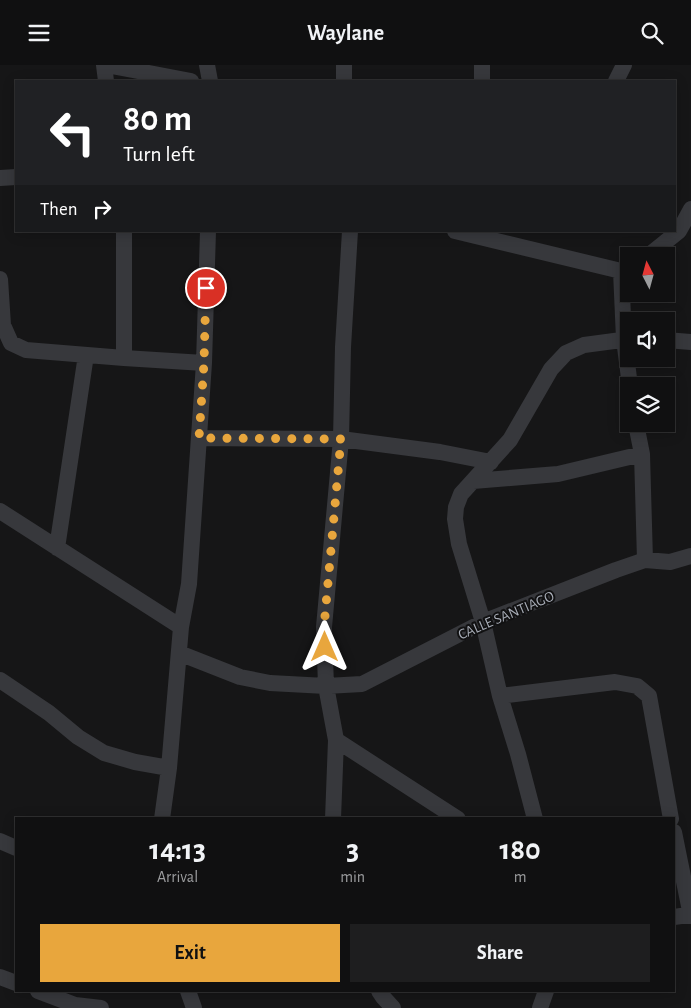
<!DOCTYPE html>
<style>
body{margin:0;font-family:"Alegreya Sans",sans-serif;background:#1e1e1f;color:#f1f3f6;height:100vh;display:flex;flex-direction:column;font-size:19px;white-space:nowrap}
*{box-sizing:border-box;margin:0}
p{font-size:16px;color:#9c9d9f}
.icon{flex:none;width:28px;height:28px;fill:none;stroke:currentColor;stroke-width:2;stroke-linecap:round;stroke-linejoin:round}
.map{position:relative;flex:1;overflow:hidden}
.sheet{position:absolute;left:15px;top:752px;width:660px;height:175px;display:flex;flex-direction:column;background:#101011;border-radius:0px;box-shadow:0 2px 12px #0003,0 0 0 1px #303031}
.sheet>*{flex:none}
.banner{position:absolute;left:15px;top:15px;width:661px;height:152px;border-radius:0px;box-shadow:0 2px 12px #0003,0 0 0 1px #303031;background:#202124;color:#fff;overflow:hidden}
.needle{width:32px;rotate:354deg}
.buttons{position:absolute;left:620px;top:182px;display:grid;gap:10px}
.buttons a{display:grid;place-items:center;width:55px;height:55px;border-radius:0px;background:#101011;box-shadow:0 2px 12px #0003,0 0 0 1px #303031;font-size:25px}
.pin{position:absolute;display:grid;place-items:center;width:42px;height:42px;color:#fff;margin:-21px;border:2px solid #fff;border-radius:50%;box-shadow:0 1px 5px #0007}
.me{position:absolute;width:55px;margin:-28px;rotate:0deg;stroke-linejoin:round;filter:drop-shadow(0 0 4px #0008)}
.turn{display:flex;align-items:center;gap:18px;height:105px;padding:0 25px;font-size:22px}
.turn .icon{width:65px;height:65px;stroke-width:2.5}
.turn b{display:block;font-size:35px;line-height:42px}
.then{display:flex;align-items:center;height:48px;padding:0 25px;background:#0003;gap:10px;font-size:19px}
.eta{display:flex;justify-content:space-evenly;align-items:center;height:85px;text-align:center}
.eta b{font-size:30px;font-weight:600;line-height:35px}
.action{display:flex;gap:10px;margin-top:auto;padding:10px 25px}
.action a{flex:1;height:58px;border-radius:0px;background:#e8a63d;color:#111;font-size:20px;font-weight:600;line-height:58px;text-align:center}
.action a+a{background:#1e1e1f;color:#f1f3f6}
header{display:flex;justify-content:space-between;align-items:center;height:65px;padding:0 25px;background:#101011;font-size:22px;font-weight:600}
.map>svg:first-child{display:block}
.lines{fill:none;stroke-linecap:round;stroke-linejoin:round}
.street{stroke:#37383c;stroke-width:16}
.route{stroke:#e8a63d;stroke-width:9;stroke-dasharray:0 16.2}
.labels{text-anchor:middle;stroke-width:4;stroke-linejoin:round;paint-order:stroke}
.street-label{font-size:15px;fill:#a8adb7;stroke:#111112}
</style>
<header><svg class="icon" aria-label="menu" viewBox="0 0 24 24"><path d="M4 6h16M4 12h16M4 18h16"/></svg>Waylane<svg class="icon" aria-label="search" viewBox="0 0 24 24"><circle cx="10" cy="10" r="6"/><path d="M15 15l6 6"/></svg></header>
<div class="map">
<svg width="691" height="943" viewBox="0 0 691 943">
<rect width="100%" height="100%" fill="#161617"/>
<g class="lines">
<path class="street" d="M104,0L106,16
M106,0L191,16
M207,0L210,16
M344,0V16
M482,0V16
M616,16L624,0
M0,113L16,112
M124,166V293
M455,166L621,206
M648,191L679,166L691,144
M629,202L621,206L624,274L630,321
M0,214L3,260L11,278L26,285L124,293L204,298
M666,275L691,277
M636,359L642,389L645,495
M199,373L341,374L440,387L491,397
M473,416L558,409L642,389
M0,446L181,562
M57,483L86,290
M179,588L240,612L270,618L326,621L362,619L483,557L616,505L645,495L670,497L691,491
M0,615L49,648L78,672L104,688L135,697L169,703
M500,631L615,617L637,621L649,631L671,754
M336,675L458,754
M162,754L169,703L181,562L189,519L204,298L208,166
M333,754L336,675L326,621L324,562L341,374L343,282L350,166
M535,754L518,689L500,631L483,557L459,479L455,454L456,442L461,429L510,375L551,304L566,288L584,280L629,274
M674,767L691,851H681L674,852
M0,776L16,783
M0,912L16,918
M38,926L75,940L101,943
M188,926L194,943
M379,926L383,932L393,943
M540,943L546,926"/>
</g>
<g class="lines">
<path class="route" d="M206,223L204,298L199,373L341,374L324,562L325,582"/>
</g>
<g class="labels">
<g class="street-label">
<text transform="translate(506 550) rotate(-23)" y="5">CALLE SANTIAGO</text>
</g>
</g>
</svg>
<div class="buttons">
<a><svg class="needle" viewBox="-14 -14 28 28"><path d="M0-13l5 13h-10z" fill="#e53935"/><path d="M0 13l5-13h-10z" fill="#9c9d9f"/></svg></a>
<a><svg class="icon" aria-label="sound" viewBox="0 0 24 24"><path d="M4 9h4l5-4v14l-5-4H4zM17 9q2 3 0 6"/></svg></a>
<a><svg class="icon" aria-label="layers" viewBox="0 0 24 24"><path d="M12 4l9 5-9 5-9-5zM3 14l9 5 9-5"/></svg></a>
</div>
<div class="pin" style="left:206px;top:223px;background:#d93025"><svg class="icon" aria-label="arrive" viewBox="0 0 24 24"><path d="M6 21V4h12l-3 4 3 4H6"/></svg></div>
<svg class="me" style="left:325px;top:582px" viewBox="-20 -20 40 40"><path d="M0-17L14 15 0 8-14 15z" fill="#e8a63d" stroke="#fff" stroke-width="4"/></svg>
<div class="banner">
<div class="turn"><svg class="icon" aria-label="left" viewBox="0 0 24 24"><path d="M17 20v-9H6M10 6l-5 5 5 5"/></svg><div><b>80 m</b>Turn left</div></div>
<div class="then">Then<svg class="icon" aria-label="right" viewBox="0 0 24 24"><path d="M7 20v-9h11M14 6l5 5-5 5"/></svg></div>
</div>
<section class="sheet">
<div class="eta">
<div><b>14:13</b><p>Arrival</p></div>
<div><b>3</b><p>min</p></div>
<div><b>180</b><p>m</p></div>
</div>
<div class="action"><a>Exit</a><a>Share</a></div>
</section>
</div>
